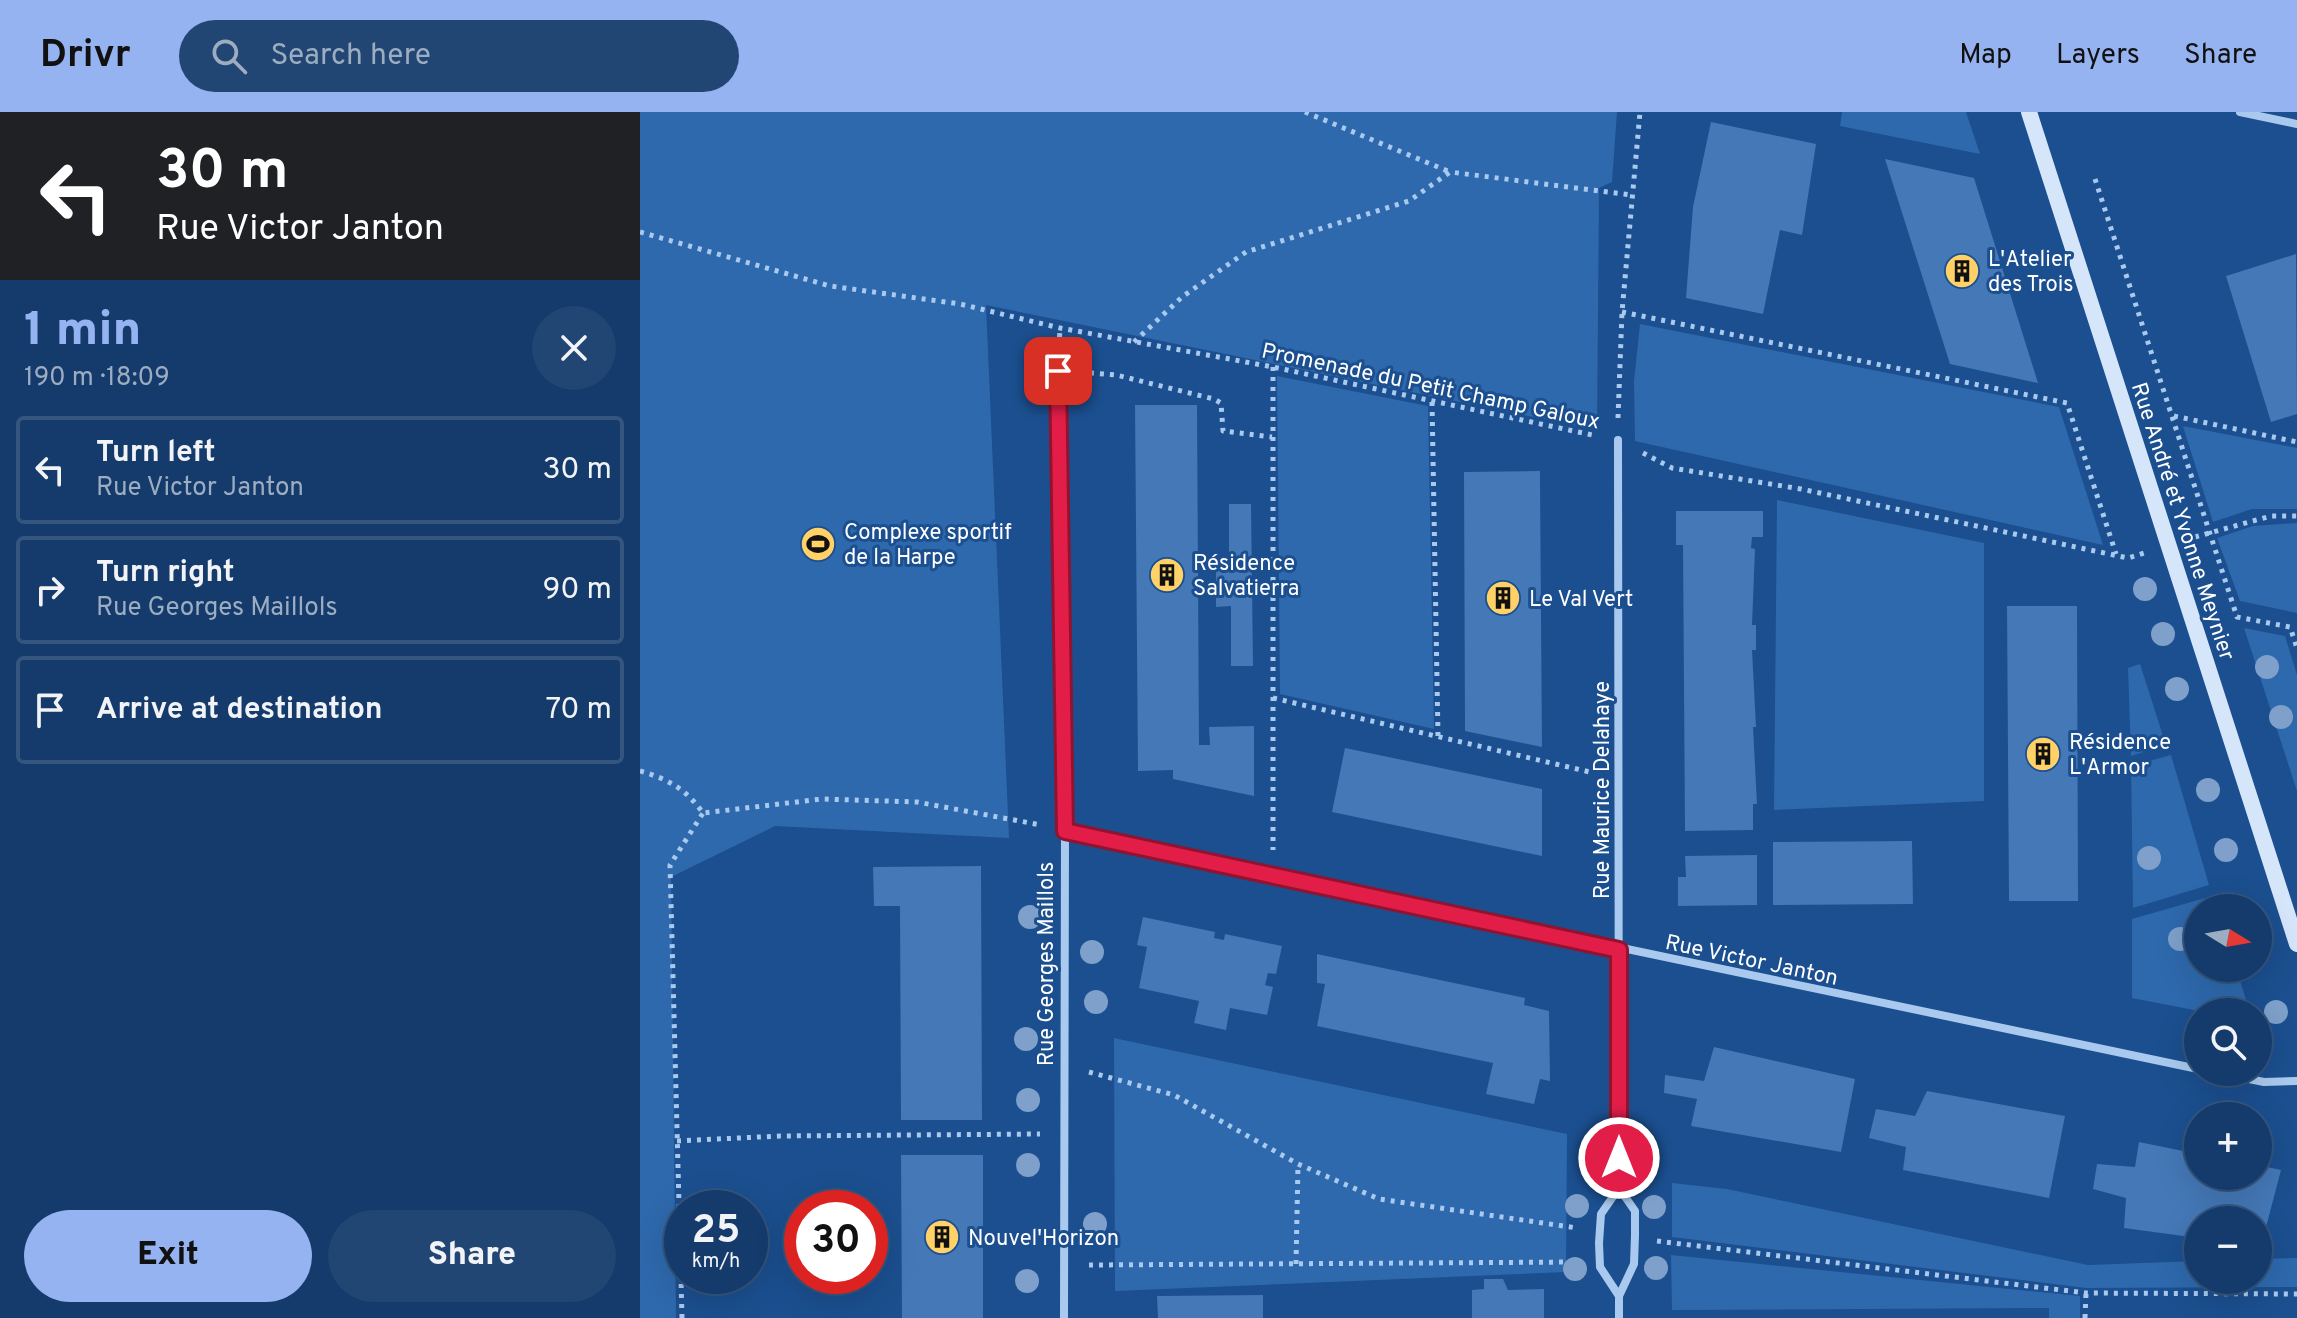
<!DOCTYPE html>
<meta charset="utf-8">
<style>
body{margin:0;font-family:Overpass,sans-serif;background:#214673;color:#f1f3f6;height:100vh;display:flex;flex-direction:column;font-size:30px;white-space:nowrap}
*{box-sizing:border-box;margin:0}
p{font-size:26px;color:#9dadc1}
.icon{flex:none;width:44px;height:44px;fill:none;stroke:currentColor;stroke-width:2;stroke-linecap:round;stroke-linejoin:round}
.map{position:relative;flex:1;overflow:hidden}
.details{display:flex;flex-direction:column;background:#143b6b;width:640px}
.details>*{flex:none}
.banner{background:#202124;color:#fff;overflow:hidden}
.needle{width:52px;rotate:101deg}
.controls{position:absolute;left:1544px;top:782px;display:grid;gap:16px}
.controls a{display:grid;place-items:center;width:88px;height:88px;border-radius:50%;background:#143b6b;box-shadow:0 8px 32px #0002,0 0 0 2px #33557e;font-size:40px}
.speed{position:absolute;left:24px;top:1078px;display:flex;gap:16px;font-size:40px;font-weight:700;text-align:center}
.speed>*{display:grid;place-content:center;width:104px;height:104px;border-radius:50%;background:#143b6b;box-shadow:0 8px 32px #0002,0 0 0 2px #33557e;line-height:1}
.speed small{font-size:20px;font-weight:400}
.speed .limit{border:12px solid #d22;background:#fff;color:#111}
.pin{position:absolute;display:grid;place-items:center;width:68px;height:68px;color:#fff;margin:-34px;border-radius:16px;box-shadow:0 4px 12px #0006}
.me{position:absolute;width:88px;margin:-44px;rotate:0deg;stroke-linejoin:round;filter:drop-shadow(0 0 6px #0008)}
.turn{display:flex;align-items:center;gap:28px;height:168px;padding:0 24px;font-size:36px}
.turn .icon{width:104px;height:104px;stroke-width:2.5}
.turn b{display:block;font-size:56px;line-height:68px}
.round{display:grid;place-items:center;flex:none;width:84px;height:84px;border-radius:42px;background:#214673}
.overview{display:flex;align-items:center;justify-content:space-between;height:136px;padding:0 24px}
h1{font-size:48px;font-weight:800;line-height:60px;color:#95b2f1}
.primary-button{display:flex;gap:16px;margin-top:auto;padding:16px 24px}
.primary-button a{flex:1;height:92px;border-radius:48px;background:#95b2f1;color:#111;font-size:32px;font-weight:800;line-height:92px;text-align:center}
.primary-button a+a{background:#214673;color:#f1f3f6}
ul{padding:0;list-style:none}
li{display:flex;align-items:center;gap:24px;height:108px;margin:0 16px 12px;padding:0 8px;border:4px solid #33557e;border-radius:8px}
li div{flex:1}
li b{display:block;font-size:30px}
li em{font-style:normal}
header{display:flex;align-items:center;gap:48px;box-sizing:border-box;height:112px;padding:0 40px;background:#95b2f1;color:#111}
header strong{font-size:38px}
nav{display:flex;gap:44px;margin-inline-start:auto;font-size:28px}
.search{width:560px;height:72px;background:#214673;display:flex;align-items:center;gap:20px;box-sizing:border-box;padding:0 28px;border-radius:44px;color:#9dadc1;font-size:30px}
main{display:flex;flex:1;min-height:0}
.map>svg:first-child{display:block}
.green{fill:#2e69ad}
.building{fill:#4478b7}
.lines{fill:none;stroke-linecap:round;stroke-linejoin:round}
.path{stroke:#a9c9ee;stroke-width:5;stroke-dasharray:4 6;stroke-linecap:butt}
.street{stroke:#a9c9ee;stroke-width:8}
.secondary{stroke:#d6e6fa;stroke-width:16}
.tree{fill:#7ea0ca}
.route-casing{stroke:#92132f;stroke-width:20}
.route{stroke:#e11d48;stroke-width:14}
.labels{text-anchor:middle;stroke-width:6;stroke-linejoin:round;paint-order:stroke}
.poi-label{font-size:22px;fill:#fff;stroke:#1b4f8f;text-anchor:start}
.street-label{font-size:22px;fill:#fff;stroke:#1b4f8f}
</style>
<header>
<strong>Drivr</strong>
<div class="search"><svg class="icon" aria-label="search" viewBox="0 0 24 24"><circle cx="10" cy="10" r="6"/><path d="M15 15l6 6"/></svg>Search here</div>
<nav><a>Map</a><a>Layers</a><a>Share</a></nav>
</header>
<main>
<section class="details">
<div class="banner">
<div class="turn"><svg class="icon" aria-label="left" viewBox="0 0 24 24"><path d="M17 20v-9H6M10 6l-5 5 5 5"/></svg><div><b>30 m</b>Rue Victor Janton</div></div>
</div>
<div class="overview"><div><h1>1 min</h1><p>190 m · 18:09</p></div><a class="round"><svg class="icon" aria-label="close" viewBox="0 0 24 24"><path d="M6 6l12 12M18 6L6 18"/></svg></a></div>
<ul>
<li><svg class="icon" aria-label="left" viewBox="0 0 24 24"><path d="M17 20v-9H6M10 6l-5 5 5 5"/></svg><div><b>Turn left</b><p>Rue Victor Janton</p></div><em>30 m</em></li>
<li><svg class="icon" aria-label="right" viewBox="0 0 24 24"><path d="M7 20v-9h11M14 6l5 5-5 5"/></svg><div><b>Turn right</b><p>Rue Georges Maillols</p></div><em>90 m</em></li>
<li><svg class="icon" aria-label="arrive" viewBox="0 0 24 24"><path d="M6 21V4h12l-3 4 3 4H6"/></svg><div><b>Arrive at destination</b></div><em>70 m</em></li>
</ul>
<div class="primary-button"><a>Exit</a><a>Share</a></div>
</section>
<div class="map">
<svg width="1657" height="1206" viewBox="0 0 1657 1206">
<rect width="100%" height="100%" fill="#1b4f8f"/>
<path class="green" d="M0,0H977L972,70L959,76L957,318L346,193L369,726L135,714L31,765L36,1206H0Z
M1202,0H1326L1340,42L1200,14Z
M1000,212L1419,295L1463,433L995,329L994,269Z
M637,264L788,294L794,617L640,582Z
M1543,314L1657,336V397H1612L1573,410Z
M1137,388L1344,431V689L1134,698Z
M1657,411V501L1600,489L1577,426L1613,414Z
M1604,516L1645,524L1657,563V679Z
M1500,552L1526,633L1491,644L1488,556Z
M1531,643L1569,773L1493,796L1491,654Z
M1572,784L1576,796H1558V856H1596L1610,900H1564L1492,886V807Z
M474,926L927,1022L926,1160L475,1179Z
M1032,1071L1087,1077L1448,1153L1558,1149V1168H1618V1147L1657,1146V1175L1446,1176L1032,1125Z
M1031,1143L1440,1184V1206H1409V1196L1032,1198Z"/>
<path class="building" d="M1071,10L1176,32L1162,123L1140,118L1123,202L1046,186L1053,95Z
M1245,47L1334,66L1398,271L1310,252Z
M1656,142L1657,302L1631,310L1586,164Z
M495,293H557L559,633H570L569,615L614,614V684L533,667V658L498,659Z
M900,359V368L902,635L825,619L824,360Z
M589,392H611L613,554H591V494L576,495V457H589Z
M1036,399H1123V425H1112L1111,436L1115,437L1112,513H1116V538H1112L1116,615H1113L1117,692H1113V718L1045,719L1043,433H1036Z
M1367,494H1437L1438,789H1369Z
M705,636L902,677V744L692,700Z
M1272,729L1273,792L1133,793V730Z
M1117,743V793L1038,794V765H1046L1045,744Z
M341,754L342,1008H261L260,794H234L233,755Z
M503,805L575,820L574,826L584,828L585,822L642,834L636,862L628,861L625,873L633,875L627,903L590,896L586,918L554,911L559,889L499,876L507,835L497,833Z
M677,842L885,886L884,893L909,899L910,969L900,967L894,992L846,982L853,951L677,914L685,872L677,871Z
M1074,935L1215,967L1201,1040L1051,1014L1057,987L1024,981L1025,963L1064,969Z
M1287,979L1425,1004L1409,1086L1263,1058L1266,1035L1229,1026L1236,997L1275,1004Z
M1499,1030L1558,1042V1064H1618V1053L1641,1058L1621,1134H1618V1108H1558V1126L1484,1116L1486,1086L1453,1077L1457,1052L1495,1055Z
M261,1043H343V1206H262Z
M844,1167H863L868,1178L904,1177V1206H832V1178L844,1177Z
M623,1183V1206H518L517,1184Z"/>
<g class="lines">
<path class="path" d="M665,0L810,60
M1455,67L1597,505L1650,515L1657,536
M0,120L190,174L320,192L420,216L633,255L957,324
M982,200L1427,291L1476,442
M494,230L542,185L606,140L769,89L810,60L992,83
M419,235L420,216
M633,255V738
M440,260L476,263L574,287L581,291L583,319L632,325
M792,290L798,624
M1534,304L1657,330
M978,306L982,200L1000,0
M1003,341L1032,356L1161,377L1488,446L1504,441
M1555,425L1631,404H1657
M633,586L954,661
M0,659C28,667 46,677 63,701L182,687L277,690L401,713
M449,960L534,983L658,1052L739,1087L937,1116
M37,1029L140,1024L400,1022
M1017,1129L1446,1181L1657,1182
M656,1152L658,1052
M449,1153L935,1150
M42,1206L30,753L63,701
M1445,1206L1446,1181"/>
<path class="street" d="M1600,0L1657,12
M418,259L425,719L424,1206
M978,328L979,1076L961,1102L959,1131L960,1155L979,1184
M425,719L1558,957
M1574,960L1624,970L1657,969
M979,1076L995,1099V1123L994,1152L979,1184V1206"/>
<path class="secondary" d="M1389,0L1657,832"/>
</g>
<g class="tree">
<circle cx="1505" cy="477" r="12"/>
<circle cx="1523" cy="522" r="12"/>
<circle cx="1627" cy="555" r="12"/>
<circle cx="1537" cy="577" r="12"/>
<circle cx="1641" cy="605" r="12"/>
<circle cx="1568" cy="678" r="12"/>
<circle cx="1586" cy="738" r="12"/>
<circle cx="1509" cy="746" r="12"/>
<circle cx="390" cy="805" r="12"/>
<circle cx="1540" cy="827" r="12"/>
<circle cx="452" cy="840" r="12"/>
<circle cx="456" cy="890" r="12"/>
<circle cx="1636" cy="900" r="12"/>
<circle cx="386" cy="927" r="12"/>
<circle cx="388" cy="988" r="12"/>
<circle cx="388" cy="1053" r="12"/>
<circle cx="937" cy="1094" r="12"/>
<circle cx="1014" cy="1095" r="12"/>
<circle cx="455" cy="1112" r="12"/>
<circle cx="1016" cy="1156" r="12"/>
<circle cx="935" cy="1157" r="12"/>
<circle cx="387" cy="1169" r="12"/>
</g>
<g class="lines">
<g class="route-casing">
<path id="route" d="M418,259L425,719L979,838V1046"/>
</g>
<use href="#route" class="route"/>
</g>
<defs>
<g id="building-disc" transform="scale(1.8)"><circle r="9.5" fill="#ffd166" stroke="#1b4f8f"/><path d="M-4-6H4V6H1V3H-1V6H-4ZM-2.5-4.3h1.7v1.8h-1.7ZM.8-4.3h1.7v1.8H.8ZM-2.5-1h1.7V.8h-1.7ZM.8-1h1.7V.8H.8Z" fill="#111"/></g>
<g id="stadium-disc" transform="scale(1.8)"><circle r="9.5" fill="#ffd166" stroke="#1b4f8f"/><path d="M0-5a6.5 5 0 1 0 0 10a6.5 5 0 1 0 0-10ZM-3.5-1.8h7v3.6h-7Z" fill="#111"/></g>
</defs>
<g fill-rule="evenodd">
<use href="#building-disc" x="1322" y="159"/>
<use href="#stadium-disc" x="178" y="432"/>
<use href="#building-disc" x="527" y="463"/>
<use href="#building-disc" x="863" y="486"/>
<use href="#building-disc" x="1403" y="642"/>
<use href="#building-disc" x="302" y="1125"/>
</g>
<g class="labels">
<g class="poi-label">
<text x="1348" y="154">L'Atelier<tspan x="1348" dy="25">des Trois</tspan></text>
<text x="204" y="427">Complexe sportif<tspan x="204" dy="25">de la Harpe</tspan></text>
<text x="553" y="458">Résidence<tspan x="553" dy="25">Salvatierra</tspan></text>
<text x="889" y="494">Le Val Vert</text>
<text x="1429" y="637">Résidence<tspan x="1429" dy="25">L'Armor</tspan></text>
<text x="328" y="1133">Nouvel'Horizon</text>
</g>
<g class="street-label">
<text transform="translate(791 273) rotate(12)" y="8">Promenade du Petit Champ Galoux</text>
<text transform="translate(1544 409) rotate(72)" y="8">Rue André et Yvonne Meynier</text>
<text transform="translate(961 678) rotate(-90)" y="8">Rue Maurice Delahaye</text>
<text transform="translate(1112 847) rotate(12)" y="8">Rue Victor Janton</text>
<text transform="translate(405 852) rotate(-90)" y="8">Rue Georges Maillols</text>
</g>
</g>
</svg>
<div class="controls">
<a><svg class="needle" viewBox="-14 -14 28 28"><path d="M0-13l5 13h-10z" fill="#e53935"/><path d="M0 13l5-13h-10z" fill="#9dadc1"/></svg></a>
<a><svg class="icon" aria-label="search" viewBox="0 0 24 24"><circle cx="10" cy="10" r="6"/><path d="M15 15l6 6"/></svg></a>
<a>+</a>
<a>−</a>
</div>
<div class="speed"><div>25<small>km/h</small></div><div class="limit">30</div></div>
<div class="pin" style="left:418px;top:259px;background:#d93025"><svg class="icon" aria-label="arrive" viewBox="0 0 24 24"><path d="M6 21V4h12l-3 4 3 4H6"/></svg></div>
<svg class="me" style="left:979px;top:1046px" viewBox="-20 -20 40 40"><circle r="17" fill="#e11d48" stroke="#fff" stroke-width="3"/><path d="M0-11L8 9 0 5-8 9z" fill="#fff"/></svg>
</div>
</main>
